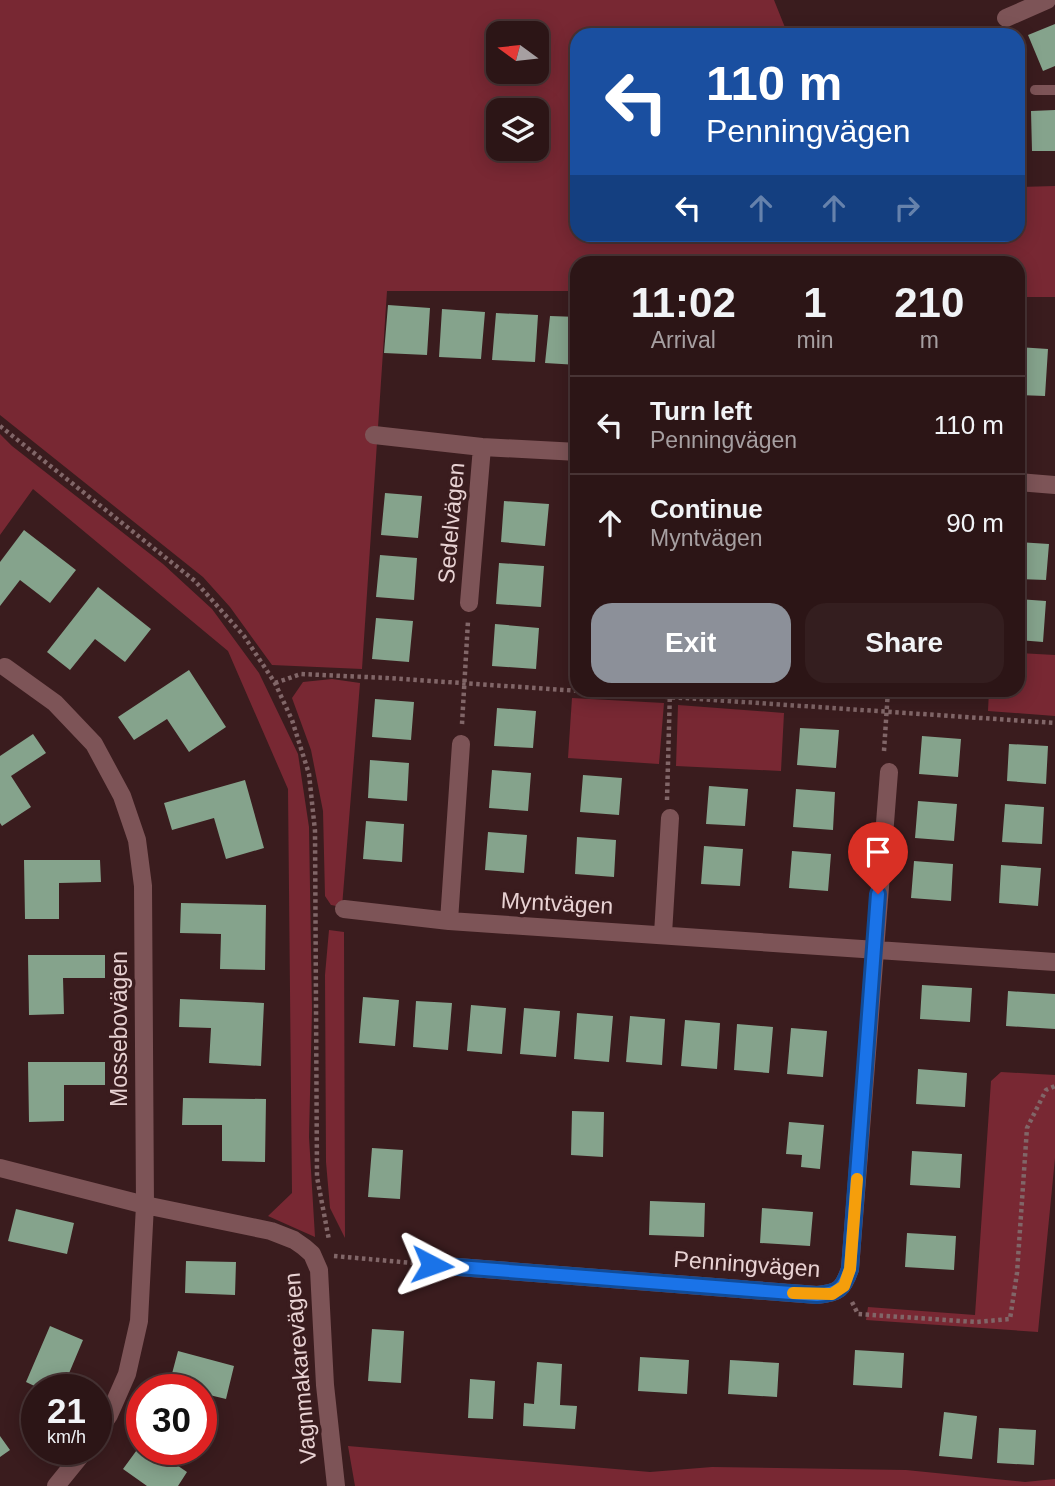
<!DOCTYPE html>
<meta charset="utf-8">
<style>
body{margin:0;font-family:Arial,sans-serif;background:#341e1f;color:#f1f3f6;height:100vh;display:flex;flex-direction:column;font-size:26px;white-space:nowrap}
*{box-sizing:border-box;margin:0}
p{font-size:23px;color:#a69fa1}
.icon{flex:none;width:38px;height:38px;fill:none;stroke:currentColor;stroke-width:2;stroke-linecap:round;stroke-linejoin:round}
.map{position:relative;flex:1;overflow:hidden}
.drawer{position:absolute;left:570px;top:256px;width:455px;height:441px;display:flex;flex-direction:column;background:#2c1516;border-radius:21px;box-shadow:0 4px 18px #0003,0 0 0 2px #483435}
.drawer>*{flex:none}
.top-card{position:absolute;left:570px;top:28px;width:455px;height:214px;border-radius:21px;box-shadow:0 4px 18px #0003,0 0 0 2px #483435;background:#1a4fa0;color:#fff;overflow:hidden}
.needle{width:46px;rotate:285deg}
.tools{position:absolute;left:486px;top:21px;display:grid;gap:14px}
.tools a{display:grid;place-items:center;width:63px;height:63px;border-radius:14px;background:#2c1516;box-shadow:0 4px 18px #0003,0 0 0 2px #483435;font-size:35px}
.speed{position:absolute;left:21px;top:1374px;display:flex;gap:14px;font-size:35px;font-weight:700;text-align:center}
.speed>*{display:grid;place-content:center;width:91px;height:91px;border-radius:50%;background:#2c1516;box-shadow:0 4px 18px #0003,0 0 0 2px #483435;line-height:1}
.speed small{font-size:18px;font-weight:400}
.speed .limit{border:10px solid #d22;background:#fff;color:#111}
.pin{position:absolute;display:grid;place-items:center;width:60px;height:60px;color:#fff;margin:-72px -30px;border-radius:50% 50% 50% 0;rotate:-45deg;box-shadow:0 0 7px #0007}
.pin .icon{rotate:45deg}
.me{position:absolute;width:77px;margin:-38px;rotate:94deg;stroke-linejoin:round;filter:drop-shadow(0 0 5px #0008)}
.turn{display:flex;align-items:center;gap:24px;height:147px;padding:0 21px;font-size:32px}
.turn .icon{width:91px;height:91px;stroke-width:2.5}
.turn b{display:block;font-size:49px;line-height:60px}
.lanes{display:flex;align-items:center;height:66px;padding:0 21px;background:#0003;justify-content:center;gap:35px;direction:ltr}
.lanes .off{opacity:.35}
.eta{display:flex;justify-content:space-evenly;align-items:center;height:119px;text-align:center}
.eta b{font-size:42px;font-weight:700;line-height:49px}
.button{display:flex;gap:14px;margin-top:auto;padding:14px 21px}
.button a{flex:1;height:80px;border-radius:21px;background:#8c9099;color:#fff;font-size:28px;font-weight:700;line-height:80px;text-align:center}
.button a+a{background:#341e1f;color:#f1f3f6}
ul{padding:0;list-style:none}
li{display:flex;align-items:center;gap:21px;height:98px;padding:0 21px;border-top:2px solid #483435}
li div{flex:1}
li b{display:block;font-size:26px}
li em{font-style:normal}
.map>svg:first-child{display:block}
.green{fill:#782833;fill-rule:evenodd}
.building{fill:#85a38c}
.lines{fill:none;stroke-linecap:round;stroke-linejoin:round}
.path{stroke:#816668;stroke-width:4.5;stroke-dasharray:3.5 3.5;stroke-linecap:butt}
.lane{stroke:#7d5457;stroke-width:10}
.street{stroke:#7d5457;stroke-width:18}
.route-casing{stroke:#114b97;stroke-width:18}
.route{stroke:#1a73e8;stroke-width:12}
.slow{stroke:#f59e0b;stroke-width:12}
.labels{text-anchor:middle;stroke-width:7;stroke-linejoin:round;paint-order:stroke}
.street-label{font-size:23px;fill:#e8d2d3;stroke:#3a1c1e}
</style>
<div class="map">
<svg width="1055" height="1486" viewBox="0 0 1055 1486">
<rect width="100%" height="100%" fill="#3a1c1e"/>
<path class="green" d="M0,0H774L788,35H578V234H1018L1019,187L1055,186V297H1019L1018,262H578L577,291H387L362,669L272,665L230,607L203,577L0,415ZM499,33H537V72H499ZM499,110H537V149H499Z
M0,434L12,446L163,564L212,609L259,673L298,754L309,827L312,1010L309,1137L315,1237L268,1216L292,1193L288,789L228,651L33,489L0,535Z
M1019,653L1055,655V716L988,711L989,690H1018Z
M332,679L360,683L342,907L331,905L325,896L323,811L311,750L292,698L303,682Z
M572,698L664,703L659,764L568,758Z
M678,705L784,713L781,771L676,766Z
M329,930L344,932L345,1238L330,1208L326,1162L325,975Z
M1001,1072L1055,1075V1158L1038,1332L866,1320L868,1307L975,1315L991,1081Z
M348,1446L650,1472L712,1467L906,1470L1025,1482L1055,1479V1486H355Z"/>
<path class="building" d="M1055,24V66L1043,71L1028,35Z
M1055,110V151H1032L1031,111Z
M388,305L430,308L427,355L384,353Z
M442,309L485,312L481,359L439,357Z
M496,313L538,315L535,362L492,360Z
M550,316L578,317V365L545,363Z
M1018,347L1048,349L1045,396L1018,395Z
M385,493L422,496L418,538L381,535Z
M504,501L549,504L545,546L501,542Z
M24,530L76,570L50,603L20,580L0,606V562Z
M1018,542L1049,544L1046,580L1018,579Z
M380,555L417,558L414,600L376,597Z
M499,563L544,566L541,607L496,604Z
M98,587L151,629L125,662L95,639L70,670L47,652Z
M1018,599L1046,601L1043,642L1018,640Z
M376,618L413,621L409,662L372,659Z
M495,624L539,628L536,669L492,666Z
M189,670L226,727L189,752L167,719L134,740L118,717Z
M911,690H956L955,698L910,694Z
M375,699L414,702L411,740L372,737Z
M497,708L536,711L533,748L494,746Z
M800,728L839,730L836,768L797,765Z
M33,734L46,753L11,776L31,807L2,826L0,823V756Z
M922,736L961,739L958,777L919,774Z
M1009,744L1048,746L1046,784L1007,781Z
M370,760L409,763L407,801L368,798Z
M492,770L531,773L528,811L489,808Z
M583,775L622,778L619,815L580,812Z
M245,780L264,848L226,859L214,818L172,830L164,803Z
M709,786L748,789L745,826L706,824Z
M796,789L835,792L833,830L793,827Z
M918,801L957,804L954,841L915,838Z
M1005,804L1044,807L1042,844L1002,842Z
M366,821L404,824L402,862L363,859Z
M488,832L527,835L524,873L485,870Z
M577,837L616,840L614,877L575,874Z
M704,846L743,849L740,886L701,884Z
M792,851L831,854L828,891L789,888Z
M24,860H100L101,882L59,883V919H25Z
M914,861L953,864L951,901L911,898Z
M1001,865L1041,868L1038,906L999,903Z
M181,903L266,905L265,970L220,969L221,934L180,933Z
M28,955H105V978H63L64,1014L29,1015Z
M922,985L972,988L970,1022L920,1019Z
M1008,991L1055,994V1029L1006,1026Z
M363,997L399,1000L395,1046L359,1043Z
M180,999L264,1003L261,1066L209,1063L211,1028L179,1027Z
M416,1001L452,1003L448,1050L413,1047Z
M471,1005L506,1008L502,1054L467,1051Z
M524,1008L560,1011L556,1057L520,1054Z
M577,1013L613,1016L609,1062L574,1059Z
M630,1016L665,1019L662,1065L626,1062Z
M685,1020L720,1023L717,1069L681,1066Z
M737,1024L773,1027L769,1073L734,1070Z
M791,1028L827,1031L823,1077L787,1074Z
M28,1062H105V1085H64V1121L29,1122Z
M918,1069L967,1073L965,1107L916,1104Z
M183,1098L266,1099L265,1162L222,1161V1125H182Z
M572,1111L604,1112L603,1157L571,1155Z
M789,1122L824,1125L820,1169L801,1167L802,1155L786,1154Z
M372,1148L403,1150L400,1199L368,1197Z
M912,1151L962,1154L960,1188L910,1185Z
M650,1201L705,1203L704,1237L649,1235Z
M762,1208L813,1212L810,1246L760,1243Z
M16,1209L74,1223L67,1254L8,1241Z
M907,1233L956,1236L954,1270L905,1267Z
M186,1261L236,1262L235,1295L185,1293Z
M50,1326L83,1340L62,1390H43L26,1382Z
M372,1329L404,1331L401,1383L368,1381Z
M855,1350L904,1353L902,1388L853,1385Z
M178,1351L234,1366L226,1399L201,1393V1390H188L169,1385Z
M640,1357L689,1360L687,1394L638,1391Z
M730,1360L779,1363L777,1397L728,1394Z
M537,1362L562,1364L560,1405L577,1406L575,1429L523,1426L524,1403L534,1404Z
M470,1379L495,1381L493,1419L468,1418Z
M944,1412L977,1416L972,1459L939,1456Z
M999,1428L1036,1430L1034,1465L997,1463Z
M0,1436L10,1450L0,1457Z
M142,1443V1449H153L187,1472L178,1486H147L123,1469Z"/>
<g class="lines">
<path class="path" d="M0,426L195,581L244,636L275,683L292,720L309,774L315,831L317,1177L329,1240
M275,683L301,674L387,678L1055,723
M462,724L468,621
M884,751L888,690
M667,800L670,690
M334,1256L413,1263
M852,1302L858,1314L976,1322L1010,1319L1017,1273L1027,1128L1046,1090L1055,1086"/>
<path class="lane" d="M1035,90H1055"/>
<path class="street" d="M1006,18L1047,0
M374,435L482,447L578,452
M1018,482L1055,485
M469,603L482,447
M5,667L55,703L94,744L122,796L137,840L143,886L145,1205L139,1321L127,1374L109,1415L96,1434
M344,909L449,921L1055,962
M449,921L461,744
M663,934L670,818
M0,1168L145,1205L271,1231L294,1240L304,1247L312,1254L319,1270L325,1385L336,1486
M432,1265L817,1295C839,1293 843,1289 850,1269L889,772
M56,1486L86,1449"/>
</g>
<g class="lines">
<g class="route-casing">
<path id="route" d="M432,1265L817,1295C839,1293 843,1289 850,1269L878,894"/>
</g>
<use href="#route" class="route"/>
<path class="slow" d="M793,1293L832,1294L844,1286L850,1269L857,1179"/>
</g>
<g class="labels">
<g class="street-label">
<text transform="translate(451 523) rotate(-85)" y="8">Sedelvägen</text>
<text transform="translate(557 903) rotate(3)" y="8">Myntvägen</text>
<text transform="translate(119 1029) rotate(-90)" y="8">Mossebovägen</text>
<text transform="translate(747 1264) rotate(4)" y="8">Penningvägen</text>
<text transform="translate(300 1368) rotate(-95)" y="8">Vagnmakarevägen</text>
</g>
</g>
</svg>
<div class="tools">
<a><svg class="needle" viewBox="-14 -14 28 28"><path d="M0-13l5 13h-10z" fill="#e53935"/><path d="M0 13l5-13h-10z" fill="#a69fa1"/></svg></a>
<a><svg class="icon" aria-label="layers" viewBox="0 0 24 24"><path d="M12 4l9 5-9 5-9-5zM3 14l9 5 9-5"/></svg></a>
</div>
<div class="speed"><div>21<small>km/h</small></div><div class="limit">30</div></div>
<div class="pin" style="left:878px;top:894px;background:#d93025"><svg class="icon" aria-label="arrive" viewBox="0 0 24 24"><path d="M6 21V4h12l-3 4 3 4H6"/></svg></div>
<svg class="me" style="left:432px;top:1265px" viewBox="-20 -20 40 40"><path d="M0-17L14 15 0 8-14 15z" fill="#1a73e8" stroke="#fff" stroke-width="4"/></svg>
<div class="top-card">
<div class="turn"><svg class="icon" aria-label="left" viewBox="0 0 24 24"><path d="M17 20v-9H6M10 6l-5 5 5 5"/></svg><div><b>110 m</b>Penningvägen</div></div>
<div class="lanes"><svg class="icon" aria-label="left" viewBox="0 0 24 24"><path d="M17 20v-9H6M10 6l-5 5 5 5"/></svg><svg class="icon off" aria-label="ahead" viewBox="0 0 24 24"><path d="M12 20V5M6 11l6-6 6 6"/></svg><svg class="icon off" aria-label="ahead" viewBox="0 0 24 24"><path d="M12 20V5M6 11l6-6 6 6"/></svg><svg class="icon off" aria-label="right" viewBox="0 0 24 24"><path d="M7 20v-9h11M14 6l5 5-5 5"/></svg></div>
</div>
<section class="drawer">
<div class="eta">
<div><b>11:02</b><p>Arrival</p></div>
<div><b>1</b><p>min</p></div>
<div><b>210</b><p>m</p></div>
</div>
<ul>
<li><svg class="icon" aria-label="left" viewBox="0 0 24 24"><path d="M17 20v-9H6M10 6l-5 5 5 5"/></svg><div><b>Turn left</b><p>Penningvägen</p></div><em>110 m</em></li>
<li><svg class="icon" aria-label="ahead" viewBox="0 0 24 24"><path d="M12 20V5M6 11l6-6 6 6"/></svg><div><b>Continue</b><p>Myntvägen</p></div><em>90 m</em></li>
</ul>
<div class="button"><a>Exit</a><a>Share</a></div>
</section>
</div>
